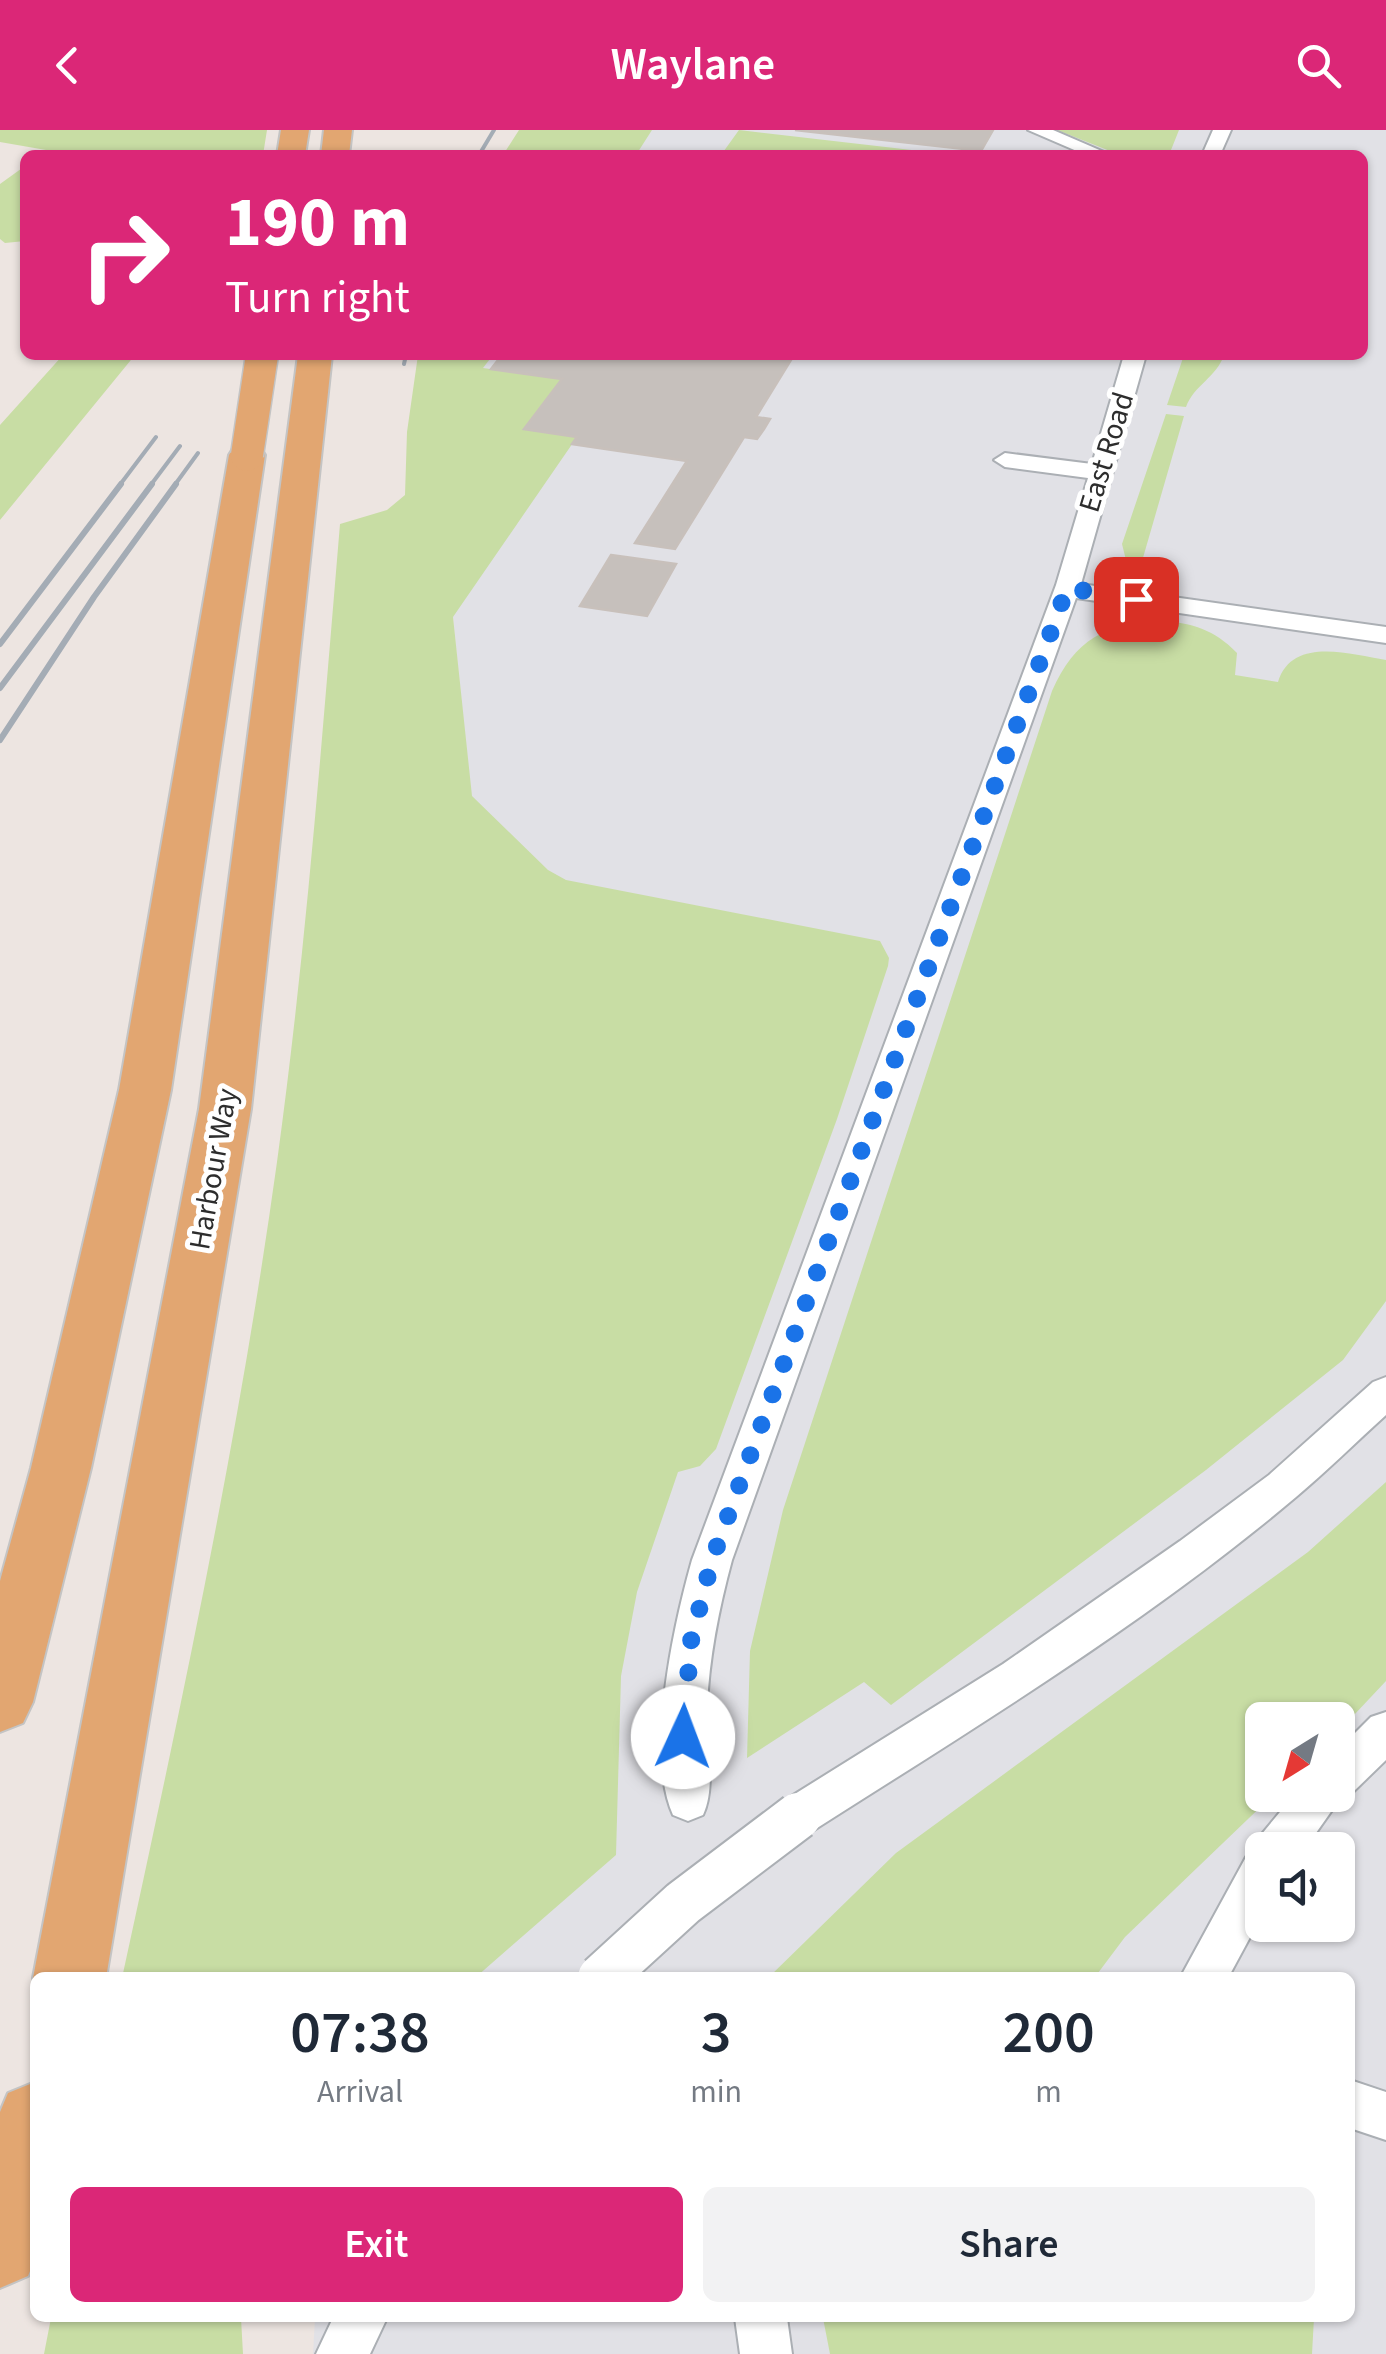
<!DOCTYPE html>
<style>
body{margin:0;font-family:"Source Sans 3",sans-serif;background:#f2f2f3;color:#1f2937;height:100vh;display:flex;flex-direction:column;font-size:38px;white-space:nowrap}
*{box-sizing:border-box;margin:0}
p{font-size:32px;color:#747a83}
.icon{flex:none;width:55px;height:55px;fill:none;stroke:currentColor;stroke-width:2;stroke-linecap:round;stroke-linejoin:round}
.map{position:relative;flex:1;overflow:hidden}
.drawer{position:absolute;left:30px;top:1842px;width:1325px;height:350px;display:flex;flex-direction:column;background:#fff;border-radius:15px;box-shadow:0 2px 8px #0004}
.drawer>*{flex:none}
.banner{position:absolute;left:20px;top:20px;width:1348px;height:210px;border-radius:15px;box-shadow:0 2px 8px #0004;background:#db2777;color:#fff;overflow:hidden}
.needle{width:65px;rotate:217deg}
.buttons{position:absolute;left:1245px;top:1572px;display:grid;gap:20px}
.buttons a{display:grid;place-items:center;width:110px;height:110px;border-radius:15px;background:#fff;box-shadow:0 2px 8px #0004;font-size:50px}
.pin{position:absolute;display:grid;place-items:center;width:85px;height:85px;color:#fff;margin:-42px;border-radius:20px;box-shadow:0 5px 15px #0006}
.me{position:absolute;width:110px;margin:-55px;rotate:2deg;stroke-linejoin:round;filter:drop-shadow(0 0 8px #0008)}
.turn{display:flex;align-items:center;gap:35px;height:210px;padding:0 40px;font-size:45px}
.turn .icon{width:130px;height:130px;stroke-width:2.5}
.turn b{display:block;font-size:70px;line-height:85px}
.eta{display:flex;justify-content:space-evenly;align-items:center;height:170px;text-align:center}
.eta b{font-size:60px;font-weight:600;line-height:70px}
.primary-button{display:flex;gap:20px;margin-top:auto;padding:20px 40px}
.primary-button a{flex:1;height:115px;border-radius:15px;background:#db2777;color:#fff;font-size:40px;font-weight:600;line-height:115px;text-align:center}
.primary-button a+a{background:#f2f2f3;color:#1f2937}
header{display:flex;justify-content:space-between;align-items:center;height:130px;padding:0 40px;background:#db2777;color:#fff;font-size:45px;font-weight:600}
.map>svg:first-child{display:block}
.industrial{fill:#e1e1e6;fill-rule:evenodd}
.green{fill:#c8dda4}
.building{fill:#c6c0bc;stroke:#c8c0bb;stroke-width:2.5}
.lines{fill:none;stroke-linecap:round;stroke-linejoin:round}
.lane-casing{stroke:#abafb4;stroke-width:4}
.primary-casing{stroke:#c4c4c4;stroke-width:4}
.lane{fill:#fff;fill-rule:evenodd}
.primary{fill:#e2a671;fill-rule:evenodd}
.rail-far1{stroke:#a4acb5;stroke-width:4}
.rail{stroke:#a4acb5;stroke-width:6}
.lane-bridge-casing{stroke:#abafb4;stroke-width:50;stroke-linecap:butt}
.primary-bridge-casing{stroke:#c4c4c4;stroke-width:35;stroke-linecap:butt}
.lane-bridge{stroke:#fff;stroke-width:46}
.primary-bridge{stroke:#e2a671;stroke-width:32}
.route{stroke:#1a73e8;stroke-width:18;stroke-dasharray:0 32.4}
.labels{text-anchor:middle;stroke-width:10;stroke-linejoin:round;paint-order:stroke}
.street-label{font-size:30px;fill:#2d2d2d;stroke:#fff}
</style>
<header><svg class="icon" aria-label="back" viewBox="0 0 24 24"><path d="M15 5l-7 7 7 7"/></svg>Waylane<svg class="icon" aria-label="search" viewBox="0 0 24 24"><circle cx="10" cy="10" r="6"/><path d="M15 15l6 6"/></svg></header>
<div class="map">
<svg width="1386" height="2224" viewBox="0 0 1386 2224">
<rect width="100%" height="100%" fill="#ede5e1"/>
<path class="industrial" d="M585,0H1386V2224H313L315,2188H1350V1848L327,1847L517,1112L453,487L468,225H1362V25H571ZM1262,1590H1338V1665H1262ZM1262,1720H1338V1795H1262Z"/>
<path class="green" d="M0,0H267L263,25H41L46,20L0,12Z
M519,0H652L636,25H503Z
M739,0L955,25H721Z
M1057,0H1179L1169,25H1120Z
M25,36V111L5,113L0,109V54Z
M63,225H135L0,390V295Z
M418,225H493L483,238L562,249L524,299L577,307L453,487L472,666L548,740L566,750L880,811L889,828L888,836L837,989L716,1319L700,1336L678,1342L637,1462L621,1546L616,1725L476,1847L122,1848C181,1577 239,1307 277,1032C306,821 322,607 340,394L387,380L405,365L407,302Z
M1184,225H1224C1216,248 1194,255 1186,277L1167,275Z
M1166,284L1184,286L1138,445L1126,430L1122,414Z
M1161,490C1193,494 1214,499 1237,523L1235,545L1278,552C1292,506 1350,524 1386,530V1171L1343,1230L1206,1340L891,1575L864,1552L747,1628L750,1521L783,1380L1052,561C1075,509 1105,494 1161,490Z
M1386,1352V1551L1338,1602V1590H1262V1665H1273L1125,1807L1095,1847H769L896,1723L1308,1422Z
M51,2188H241L243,2224H44Z
M823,2188H1314L1312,2224H830Z"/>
<path class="building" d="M795,0H993L981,21Z
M502,225H794L756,287L770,289L764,299L757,309L744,307L675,419L635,413L687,331L572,314L577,307L524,299L562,249L491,239Z
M611,425L676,434L647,486L580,476Z"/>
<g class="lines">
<g class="lane-casing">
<path id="lane" d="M1028,0H1053L1111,25H1086Z
M1213,0H1231L1220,25H1202Z
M1124,225H1146L1081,454L1386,497V513L1076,468L732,1430C719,1478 709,1527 707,1577C705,1610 717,1655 703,1685L688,1691L673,1685C645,1623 674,1494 692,1430L1056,455L1088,348L1005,337L994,330L1005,323L1092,334Z
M1386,1247V1285C1356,1312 1327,1341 1296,1367C1147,1493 977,1596 814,1700L798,1706L782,1700L776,1686L782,1672L1003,1534L1180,1411L1269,1345L1373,1252Z
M1386,1582V1630L1353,1662L1342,1666L1304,1720H1262V1785L1228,1848H1180L1246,1727L1256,1723L1261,1705L1294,1665H1338V1620L1371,1587Z
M1350,1950L1386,1962V2010L1350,1998Z
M333,2188H387L370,2224H316Z
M735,2188H787L792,2224H740Z"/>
</g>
<g class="primary-casing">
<path id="primary" d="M281,0H309L305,25H277Z
M324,0H352L349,25H321Z
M298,225H332L251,979L106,1848H35V1854L33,1848L199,979Z
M247,314L260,317L265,325L171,960L91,1338L33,1572L23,1593L0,1602V1451L31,1338L119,960L229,325L234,317Z
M35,1952V2129L28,2146L0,2158V1982L8,1963Z"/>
</g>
<use href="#lane" class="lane"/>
<use href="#primary" class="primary"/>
<path class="rail-far1" d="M479,25L494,0
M404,234L406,225
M119,356L156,307
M150,356L180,316
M174,356L198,323"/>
<path class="rail" d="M0,514L121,354
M0,558L152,354
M0,610L94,467L176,354"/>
<g class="lane-bridge-casing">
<path id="lane-bridge" d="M601,1848L683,1773L798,1686"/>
</g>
<g class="primary-bridge-casing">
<path id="primary-bridge" d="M247,325L262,225"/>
</g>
<use href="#lane-bridge" class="lane-bridge"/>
<use href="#primary-bridge" class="primary-bridge"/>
</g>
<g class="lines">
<path class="route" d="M683,1607L691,1511L712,1430L1067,458L1136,469"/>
</g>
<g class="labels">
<g class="street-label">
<text transform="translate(1106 322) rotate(-73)" y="10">East Road</text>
<text transform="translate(213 1039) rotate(-80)" y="10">Harbour Way</text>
</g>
</g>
</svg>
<div class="buttons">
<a><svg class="needle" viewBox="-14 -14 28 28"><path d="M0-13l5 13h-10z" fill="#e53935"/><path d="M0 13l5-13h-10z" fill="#747a83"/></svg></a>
<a><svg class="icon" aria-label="sound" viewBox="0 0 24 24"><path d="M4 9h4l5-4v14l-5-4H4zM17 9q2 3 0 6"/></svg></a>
</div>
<div class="pin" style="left:1136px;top:469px;background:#d93025"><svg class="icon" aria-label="arrive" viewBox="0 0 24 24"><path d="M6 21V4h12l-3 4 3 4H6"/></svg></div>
<svg class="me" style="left:683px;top:1607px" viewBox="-20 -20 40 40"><circle r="19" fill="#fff"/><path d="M0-13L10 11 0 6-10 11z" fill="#1a73e8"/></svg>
<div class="banner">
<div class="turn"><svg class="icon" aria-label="right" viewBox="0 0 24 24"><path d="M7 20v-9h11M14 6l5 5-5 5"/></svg><div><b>190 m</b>Turn right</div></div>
</div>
<section class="drawer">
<div class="eta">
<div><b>07:38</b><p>Arrival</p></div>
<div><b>3</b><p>min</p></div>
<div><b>200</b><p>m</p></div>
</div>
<div class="primary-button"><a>Exit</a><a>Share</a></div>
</section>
</div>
